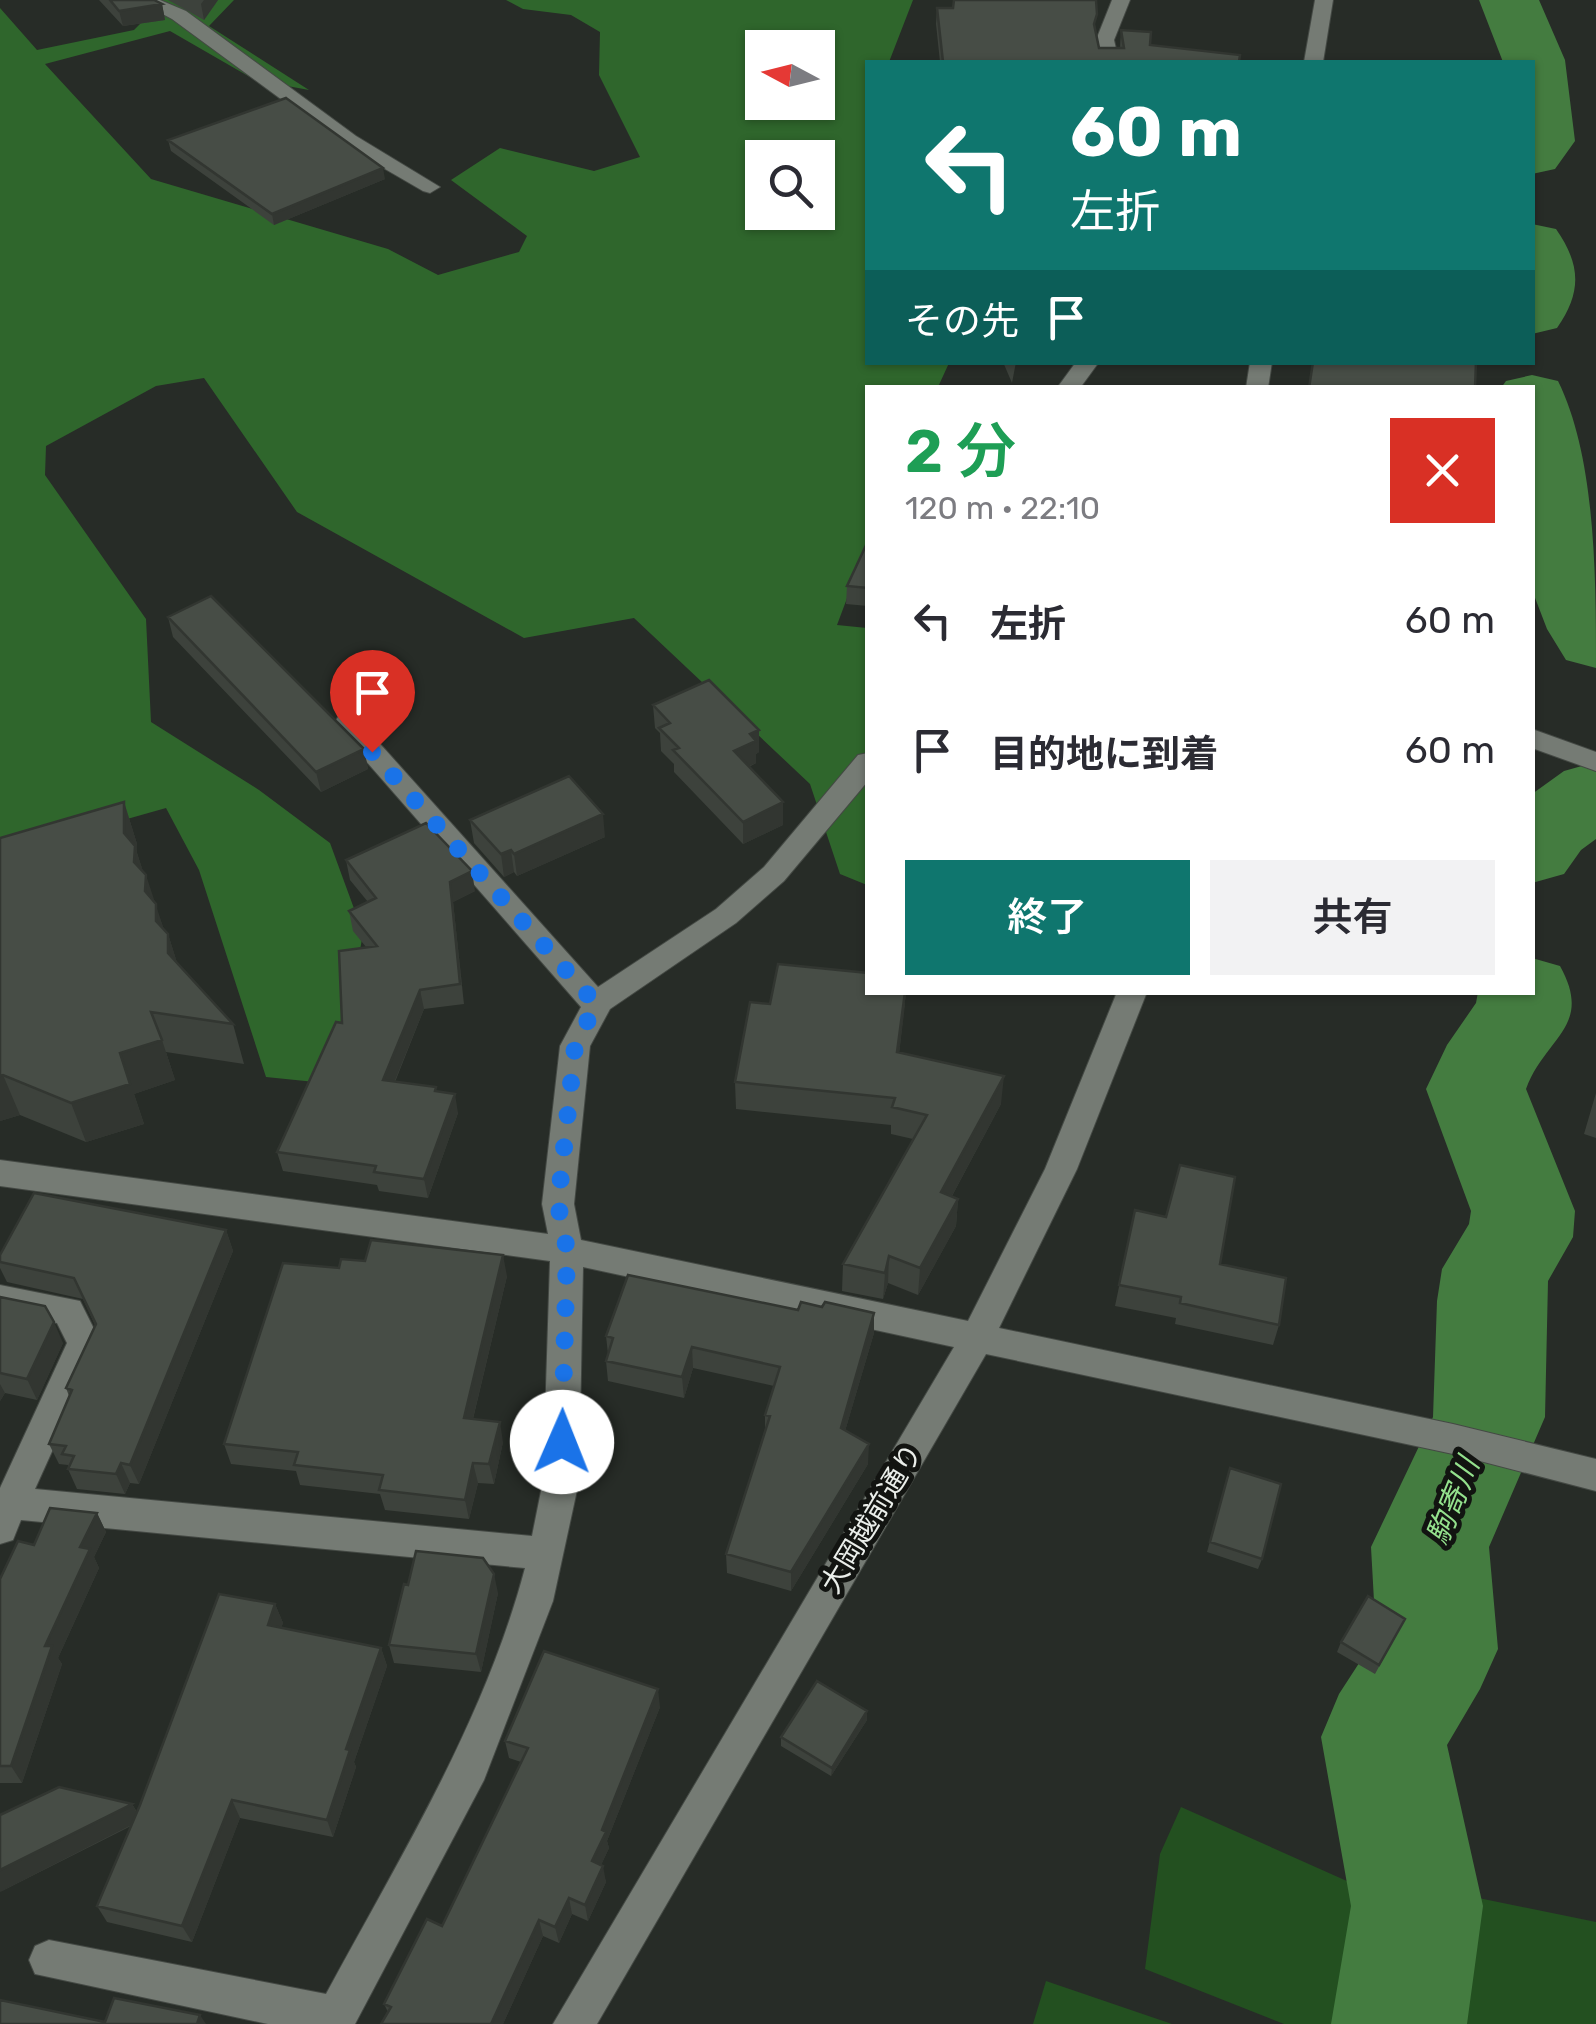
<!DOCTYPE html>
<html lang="ja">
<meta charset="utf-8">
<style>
body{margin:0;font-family:Rubik,"Noto Sans JP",sans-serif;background:#f2f2f3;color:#2b2b33;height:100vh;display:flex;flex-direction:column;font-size:38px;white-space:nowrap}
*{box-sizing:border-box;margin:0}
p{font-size:32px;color:#7c7c81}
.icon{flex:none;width:55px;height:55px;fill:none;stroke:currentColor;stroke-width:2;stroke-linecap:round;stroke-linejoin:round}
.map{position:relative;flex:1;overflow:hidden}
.drawer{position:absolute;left:865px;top:385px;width:670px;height:610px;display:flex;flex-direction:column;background:#fff;border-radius:0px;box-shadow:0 2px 8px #0004}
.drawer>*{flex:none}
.top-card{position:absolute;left:865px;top:60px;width:670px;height:305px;border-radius:0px;box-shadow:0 2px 8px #0004;background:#0f766e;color:#fff;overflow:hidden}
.needle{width:65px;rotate:277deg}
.fabs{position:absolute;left:745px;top:30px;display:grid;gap:20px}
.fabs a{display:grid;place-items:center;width:90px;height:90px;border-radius:0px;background:#fff;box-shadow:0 2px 8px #0004;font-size:50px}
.pin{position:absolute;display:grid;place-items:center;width:85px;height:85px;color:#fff;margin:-102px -42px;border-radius:50% 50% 50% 0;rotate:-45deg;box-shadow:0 0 10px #0007}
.pin .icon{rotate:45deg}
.me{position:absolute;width:110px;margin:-55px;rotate:1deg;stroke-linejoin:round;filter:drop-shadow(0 0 8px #0008)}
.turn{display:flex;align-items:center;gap:35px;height:210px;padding:0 40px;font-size:45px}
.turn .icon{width:130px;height:130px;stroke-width:2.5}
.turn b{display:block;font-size:70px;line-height:85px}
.then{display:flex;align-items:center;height:95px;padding:0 40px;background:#0003;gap:20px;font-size:38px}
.round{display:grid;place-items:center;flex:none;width:105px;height:105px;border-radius:0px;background:#f2f2f3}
.summary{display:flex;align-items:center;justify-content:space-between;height:170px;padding:0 40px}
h1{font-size:60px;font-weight:600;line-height:75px;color:#1e9e55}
.action{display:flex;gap:20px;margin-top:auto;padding:20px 40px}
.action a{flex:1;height:115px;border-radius:0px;background:#0f766e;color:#fff;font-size:40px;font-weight:600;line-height:115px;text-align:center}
.action a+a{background:#f2f2f3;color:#2b2b33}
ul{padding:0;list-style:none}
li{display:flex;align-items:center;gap:30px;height:130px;padding:0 40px}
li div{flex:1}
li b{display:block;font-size:38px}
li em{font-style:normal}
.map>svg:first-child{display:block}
.green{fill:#235020}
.forest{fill:#2f662c;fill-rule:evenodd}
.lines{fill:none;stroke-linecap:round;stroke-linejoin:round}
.river{fill:#447c40;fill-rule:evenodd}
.minor-casing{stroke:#444944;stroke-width:2}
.minor{fill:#757b74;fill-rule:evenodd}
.wall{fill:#3d423c}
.shaded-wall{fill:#323631}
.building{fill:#474d46;stroke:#323631;stroke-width:2.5}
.route{stroke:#1a73e8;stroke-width:18;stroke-dasharray:0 32.4}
.labels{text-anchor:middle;stroke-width:10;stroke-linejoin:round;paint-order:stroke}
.street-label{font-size:28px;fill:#eaeeea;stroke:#121411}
.water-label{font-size:30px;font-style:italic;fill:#94e18d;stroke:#121411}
</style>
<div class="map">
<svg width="1596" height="2024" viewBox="0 0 1596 2024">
<rect width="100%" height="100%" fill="#272c27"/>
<path class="green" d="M1181,1807L1385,1898L1367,2024H1284L1145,1969L1160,1854Z
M1454,1893L1596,1922V2024H1438Z
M1046,1981L1172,2024H1033Z"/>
<path class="forest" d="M116,0H234L209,26L309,90L255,80L170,31L45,64L151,179L388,249L438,275L519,252L527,236L451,180L500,148L594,171L640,157L599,75L600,32L571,15L523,9L506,0H913L889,62H868V362L949,363L938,387L868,388L867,545L837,625L867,628V885L840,874L810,784L634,618L524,638L297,512L204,378L156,386L46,446L45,475L146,619L151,722L259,790L330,843L363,933L347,1026L325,1083L266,1077L199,870L166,808L0,855V8L37,50L134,30L151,13ZM762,48H818V102H762ZM762,158H818V212H762Z"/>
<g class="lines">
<path class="river" d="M1479,0H1539L1565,60L1575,141L1555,169L1532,174V62H1503Z
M1532,224L1556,229C1581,265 1582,292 1557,328L1532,334Z
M1532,375L1558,381C1596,458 1596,578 1596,668L1566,660L1547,629L1532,590V388H1501L1506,381Z
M1596,762V839L1581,850L1564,874L1532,883V794L1564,771Z
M1532,958L1560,966C1594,1027 1545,1037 1526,1089L1575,1211L1573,1237L1548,1281L1545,1417L1489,1547L1498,1649L1480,1689L1447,1745L1483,1906L1467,2024H1331L1351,1906L1321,1737L1339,1694L1376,1637L1371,1547L1433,1417L1437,1301L1442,1269L1469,1224L1471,1211L1426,1089L1447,1045L1476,1003L1478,992H1532Z"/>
<g class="minor-casing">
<path id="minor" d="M136,0H160L186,11L356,136L440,187L430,193L423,191L342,144L172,19Z
M1112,0H1130L1114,40L1119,62H1100L1096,40Z
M1315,0H1333L1323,62H1304Z
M1076,362H1099L1080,388H1057Z
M1250,362H1272L1268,388H1246Z
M347,714L356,717L598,987L716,909L764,867L858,755L868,753V781L784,881L736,923L610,1009L590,1046L574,1204L581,1240L968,1321L1045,1169L1117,992H1147L1077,1169L999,1328L1453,1424L1596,1459V1491L1453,1454L986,1354L597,2024H553L954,1347L583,1267L579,1481L553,1601L484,1780L355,2024H268L35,1974L29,1960L35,1946L49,1940L326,1994C400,1857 485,1720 525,1568L21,1520L13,1540L0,1544V1488L67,1343L57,1323L0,1313V1285L80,1301L101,1343L35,1489L532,1536L543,1481L550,1261L0,1186V1160L548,1234L542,1204L560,1046L581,1007L338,729L334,723L338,717Z
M1532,729L1596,752V771L1532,748Z"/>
</g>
<use href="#minor" class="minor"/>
</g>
<path class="wall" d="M99,0H154L162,4L165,20L123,26Z
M168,0H218L204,20Z
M937,8L1095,31L1099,48H1120L1121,30L1150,45L1239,62H940L936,24Z
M168,140L385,179L274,225L171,151Z
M1003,362H1016L1012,383Z
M868,541V606L846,604L847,586Z
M168,617L364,749L368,769L321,792L173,637Z
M653,705L759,752L756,754V763L749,767L783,825L743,844L674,772V764L661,751L660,733L655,728Z
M124,802L137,844V853L143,872L164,930L168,934L177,963L233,1024L244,1064L166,1052L175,1080L134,1094L144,1124L86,1142L20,1115L0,1121V838Z
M470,820L605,837L517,876L514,872L504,877L474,843Z
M346,860L475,891L453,902L464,1004L424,1009L395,1082L437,1091L458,1113L428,1198L379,1191L377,1185L283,1171L277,1152L342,1023L366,947L353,931L349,911L368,902L350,880Z
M868,992H906L899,1053L1001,1104L952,1196L958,1199L956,1226L918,1295L888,1283L883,1299L842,1291L843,1264L913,1139L891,1134V1125L736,1109L735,1082L770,1004Z
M1596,1093V1138L1584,1134Z
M1135,1210L1220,1264L1279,1325L1273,1345L1175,1324L1176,1318L1115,1306Z
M226,1230L233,1251L139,1484L130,1483L125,1494L77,1489L68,1469V1465L59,1464L49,1444L69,1396L66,1388L95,1325L83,1299L7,1282L0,1268V1255Z
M339,1268L507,1276L473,1419L503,1442L494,1484L478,1483L469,1519L385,1510L380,1494L300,1485L296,1471L231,1464L224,1444Z
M0,1297L63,1343L37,1400L5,1393L0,1401Z
M822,1307L874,1313V1333L845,1431L868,1464L791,1591L727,1573L726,1554L765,1429V1415L774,1386L693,1368L684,1398L608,1381L606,1361L608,1354L606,1336Z
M1230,1468L1262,1559L1258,1569L1207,1552Z
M97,1513L106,1532L94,1557L99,1568L58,1658L62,1664L22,1783H0V1579L34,1545Z
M408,1585L498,1593L481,1672L394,1663L389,1645Z
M275,1604L283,1623L281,1628L381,1648L387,1666L354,1762L356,1767L333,1837L240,1818L192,1942L107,1922L97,1906L131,1826L0,1892L132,1804L137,1812Z
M1405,1619L1375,1674L1337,1652L1341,1642Z
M660,1707L607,1841L609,1848L601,1865L606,1882L588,1921L572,1914L559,1943L543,1936L503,2024H381L388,2012L384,2004L442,1926L521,1762L509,1758L505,1741Z
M867,1711V1720L831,1776L781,1746V1737Z"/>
<path class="shaded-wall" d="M204,0H218L204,20L201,4Z
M162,4L165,20L123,26L119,11Z
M383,168L385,179L274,225L272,214Z
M759,730V752L756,754V763L734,773V751L750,734Z
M364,749L368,769L321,792L316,772Z
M124,802L137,844V853L146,880V875L168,942V934L181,975V994L147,903L124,833Z
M783,802V825L743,844V822Z
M603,814L605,837L517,876L514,854Z
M511,850L514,872L504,877L501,854Z
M472,871L475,891L453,902L464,1004L450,882Z
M420,990L424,1009L387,1100L383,1080Z
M905,992V1005L896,1080L897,1052Z
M162,1040L175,1080L134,1094L144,1124L86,1142L71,1103L120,1053Z
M3,1075L20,1115L0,1121V1076Z
M1004,1076L1001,1104L939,1220L941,1192Z
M455,1094L458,1113L428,1198L424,1179Z
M958,1199L956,1226L918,1295L920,1268Z
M226,1230L233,1251L139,1484L130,1465Z
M503,1255L507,1276L468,1439L464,1418Z
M889,1256L888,1283L883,1299L885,1273Z
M874,1313V1333L840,1448L841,1428Z
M54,1322L63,1343L37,1400L27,1379Z
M692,1347L693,1368L684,1398L682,1377Z
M0,1384L5,1393L0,1401Z
M500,1422L503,1442L494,1484L489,1464Z
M869,1444L868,1464L791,1591V1572Z
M121,1463L130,1483L125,1494L116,1474Z
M473,1463L478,1483L469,1519L465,1500Z
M97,1513L106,1532L94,1557L99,1568L58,1658L62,1664L22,1783L11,1766L45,1646L80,1547Z
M494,1574L498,1593L481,1672L476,1654Z
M275,1604L283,1623L275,1644L268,1625Z
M381,1648L387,1666L354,1762L356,1767L333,1837L327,1820L346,1749Z
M658,1689L660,1707L607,1841L609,1848L595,1878L592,1861L602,1830Z
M867,1711V1720L831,1776L832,1768Z
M232,1800L240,1818L192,1942L182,1926Z
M132,1804L141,1820L0,1892V1870Z
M603,1866L606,1882L588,1921L585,1905Z
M569,1898L572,1914L559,1943L555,1927Z
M539,1920L543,1936L503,2024H491Z
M200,2015L206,2024H197Z"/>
<path class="building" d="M110,0H154L162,4L119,11Z
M954,0H1096L1097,14L1094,24L1099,48H1124L1121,30L1151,32L1150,45L1240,55L1239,62H943L937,8H953Z
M286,98L383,168L272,214L168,140Z
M1313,362H1476L1475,388H1309Z
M868,541V588L847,586Z
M211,596L364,749L316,772L168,617Z
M709,680L759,730L750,734L756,741L734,751L783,802L743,822L673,750L679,748L659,728L670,723L653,705Z
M569,776L603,814L514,854L511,850L501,854L470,820Z
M124,802V833L135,846L134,862L146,875L145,891L156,904V921L168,934V953L233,1024L151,1012L162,1040L120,1053L130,1084L71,1103L3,1075L0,1076V838Z
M426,823L472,871L450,882L460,984L420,990L383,1080L436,1087L435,1091L455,1094L424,1179L374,1172L376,1166L277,1152L336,1022L342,1023L339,951L377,946L349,911L376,898L346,860Z
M778,964L868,973V992H905L897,1052L1004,1076L941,1192L958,1199L920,1268L889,1256L885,1273L843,1264L927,1115L892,1107L895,1098L735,1082L750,1002L770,1004Z
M1180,1165L1235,1177L1220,1264L1286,1278L1279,1325L1180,1303L1181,1297L1119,1285L1135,1210L1166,1217Z
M34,1193L226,1230L130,1465L121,1463L116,1474L68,1469L74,1456L62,1454L66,1446L49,1444L72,1390L66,1388L96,1324L74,1278L0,1262V1255Z
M371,1240L503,1255L464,1418L500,1422L489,1464L473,1463L465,1500L379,1490L383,1475L294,1465L298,1452L224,1444L283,1263L339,1268L341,1259L365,1261Z
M628,1275L798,1310L801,1302L822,1307L825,1302L874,1313L841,1428L869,1444L791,1572L726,1554L770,1416L765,1415L780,1367L692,1347L682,1377L606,1361L613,1338L606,1336Z
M0,1297L45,1306L54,1322L27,1379L0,1373Z
M1230,1468L1281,1484L1262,1559L1210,1542Z
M50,1508L97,1513L80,1547L90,1549L45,1646H52L11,1766H0V1579L18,1541L34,1545Z
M416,1551L483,1558L494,1574L476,1654L389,1645L404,1584L408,1585Z
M219,1594L275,1604L268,1625L381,1648L346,1749L350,1750L327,1820L232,1800L182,1926L97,1906L140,1805Z
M1368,1596L1405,1619L1379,1665L1341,1642Z
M544,1651L658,1689L602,1830L606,1832L592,1861L603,1866L585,1905L569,1898L555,1927L539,1920L491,2024H381L391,2007L384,2004L427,1919L442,1926L528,1748L505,1741Z
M817,1681L867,1711L832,1768L781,1737Z
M59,1787L132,1804L0,1870V1815Z
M114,1998L200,2015L197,2024H0V2000L105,2022Z"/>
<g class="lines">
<path class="route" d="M372,752L596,1004L575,1046L558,1204L567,1250L562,1442"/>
</g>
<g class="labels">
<g class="street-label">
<text transform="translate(871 1518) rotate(-59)" y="10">大岡越前通り</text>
</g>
<g class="water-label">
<text transform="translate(1453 1501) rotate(-68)" y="10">駒寄川</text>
</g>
</g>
</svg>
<div class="fabs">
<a><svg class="needle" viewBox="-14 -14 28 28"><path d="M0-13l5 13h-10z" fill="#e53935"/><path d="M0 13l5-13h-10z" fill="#7c7c81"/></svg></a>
<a><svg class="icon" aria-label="search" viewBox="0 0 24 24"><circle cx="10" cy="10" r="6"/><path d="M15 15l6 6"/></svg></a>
</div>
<div class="pin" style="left:372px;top:752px;background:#d93025"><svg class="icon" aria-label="arrive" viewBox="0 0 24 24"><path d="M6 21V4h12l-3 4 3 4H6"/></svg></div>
<svg class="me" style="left:562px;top:1442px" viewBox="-20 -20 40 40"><circle r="19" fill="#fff"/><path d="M0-13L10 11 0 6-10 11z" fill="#1a73e8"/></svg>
<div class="top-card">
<div class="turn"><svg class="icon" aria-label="left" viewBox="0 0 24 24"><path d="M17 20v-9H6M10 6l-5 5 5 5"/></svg><div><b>60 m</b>左折</div></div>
<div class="then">その先<svg class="icon" aria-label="arrive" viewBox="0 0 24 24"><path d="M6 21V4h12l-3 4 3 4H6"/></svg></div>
</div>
<section class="drawer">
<div class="summary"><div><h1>2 分</h1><p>120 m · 22:10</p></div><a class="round" style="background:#d93025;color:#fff"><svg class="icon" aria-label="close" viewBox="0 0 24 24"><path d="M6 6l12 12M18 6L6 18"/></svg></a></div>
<ul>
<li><svg class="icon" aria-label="left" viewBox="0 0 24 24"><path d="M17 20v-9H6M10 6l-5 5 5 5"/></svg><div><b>左折</b></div><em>60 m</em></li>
<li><svg class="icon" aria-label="arrive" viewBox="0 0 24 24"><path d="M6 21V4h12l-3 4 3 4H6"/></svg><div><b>目的地に到着</b></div><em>60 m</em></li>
</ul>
<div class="action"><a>終了</a><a>共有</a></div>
</section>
</div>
